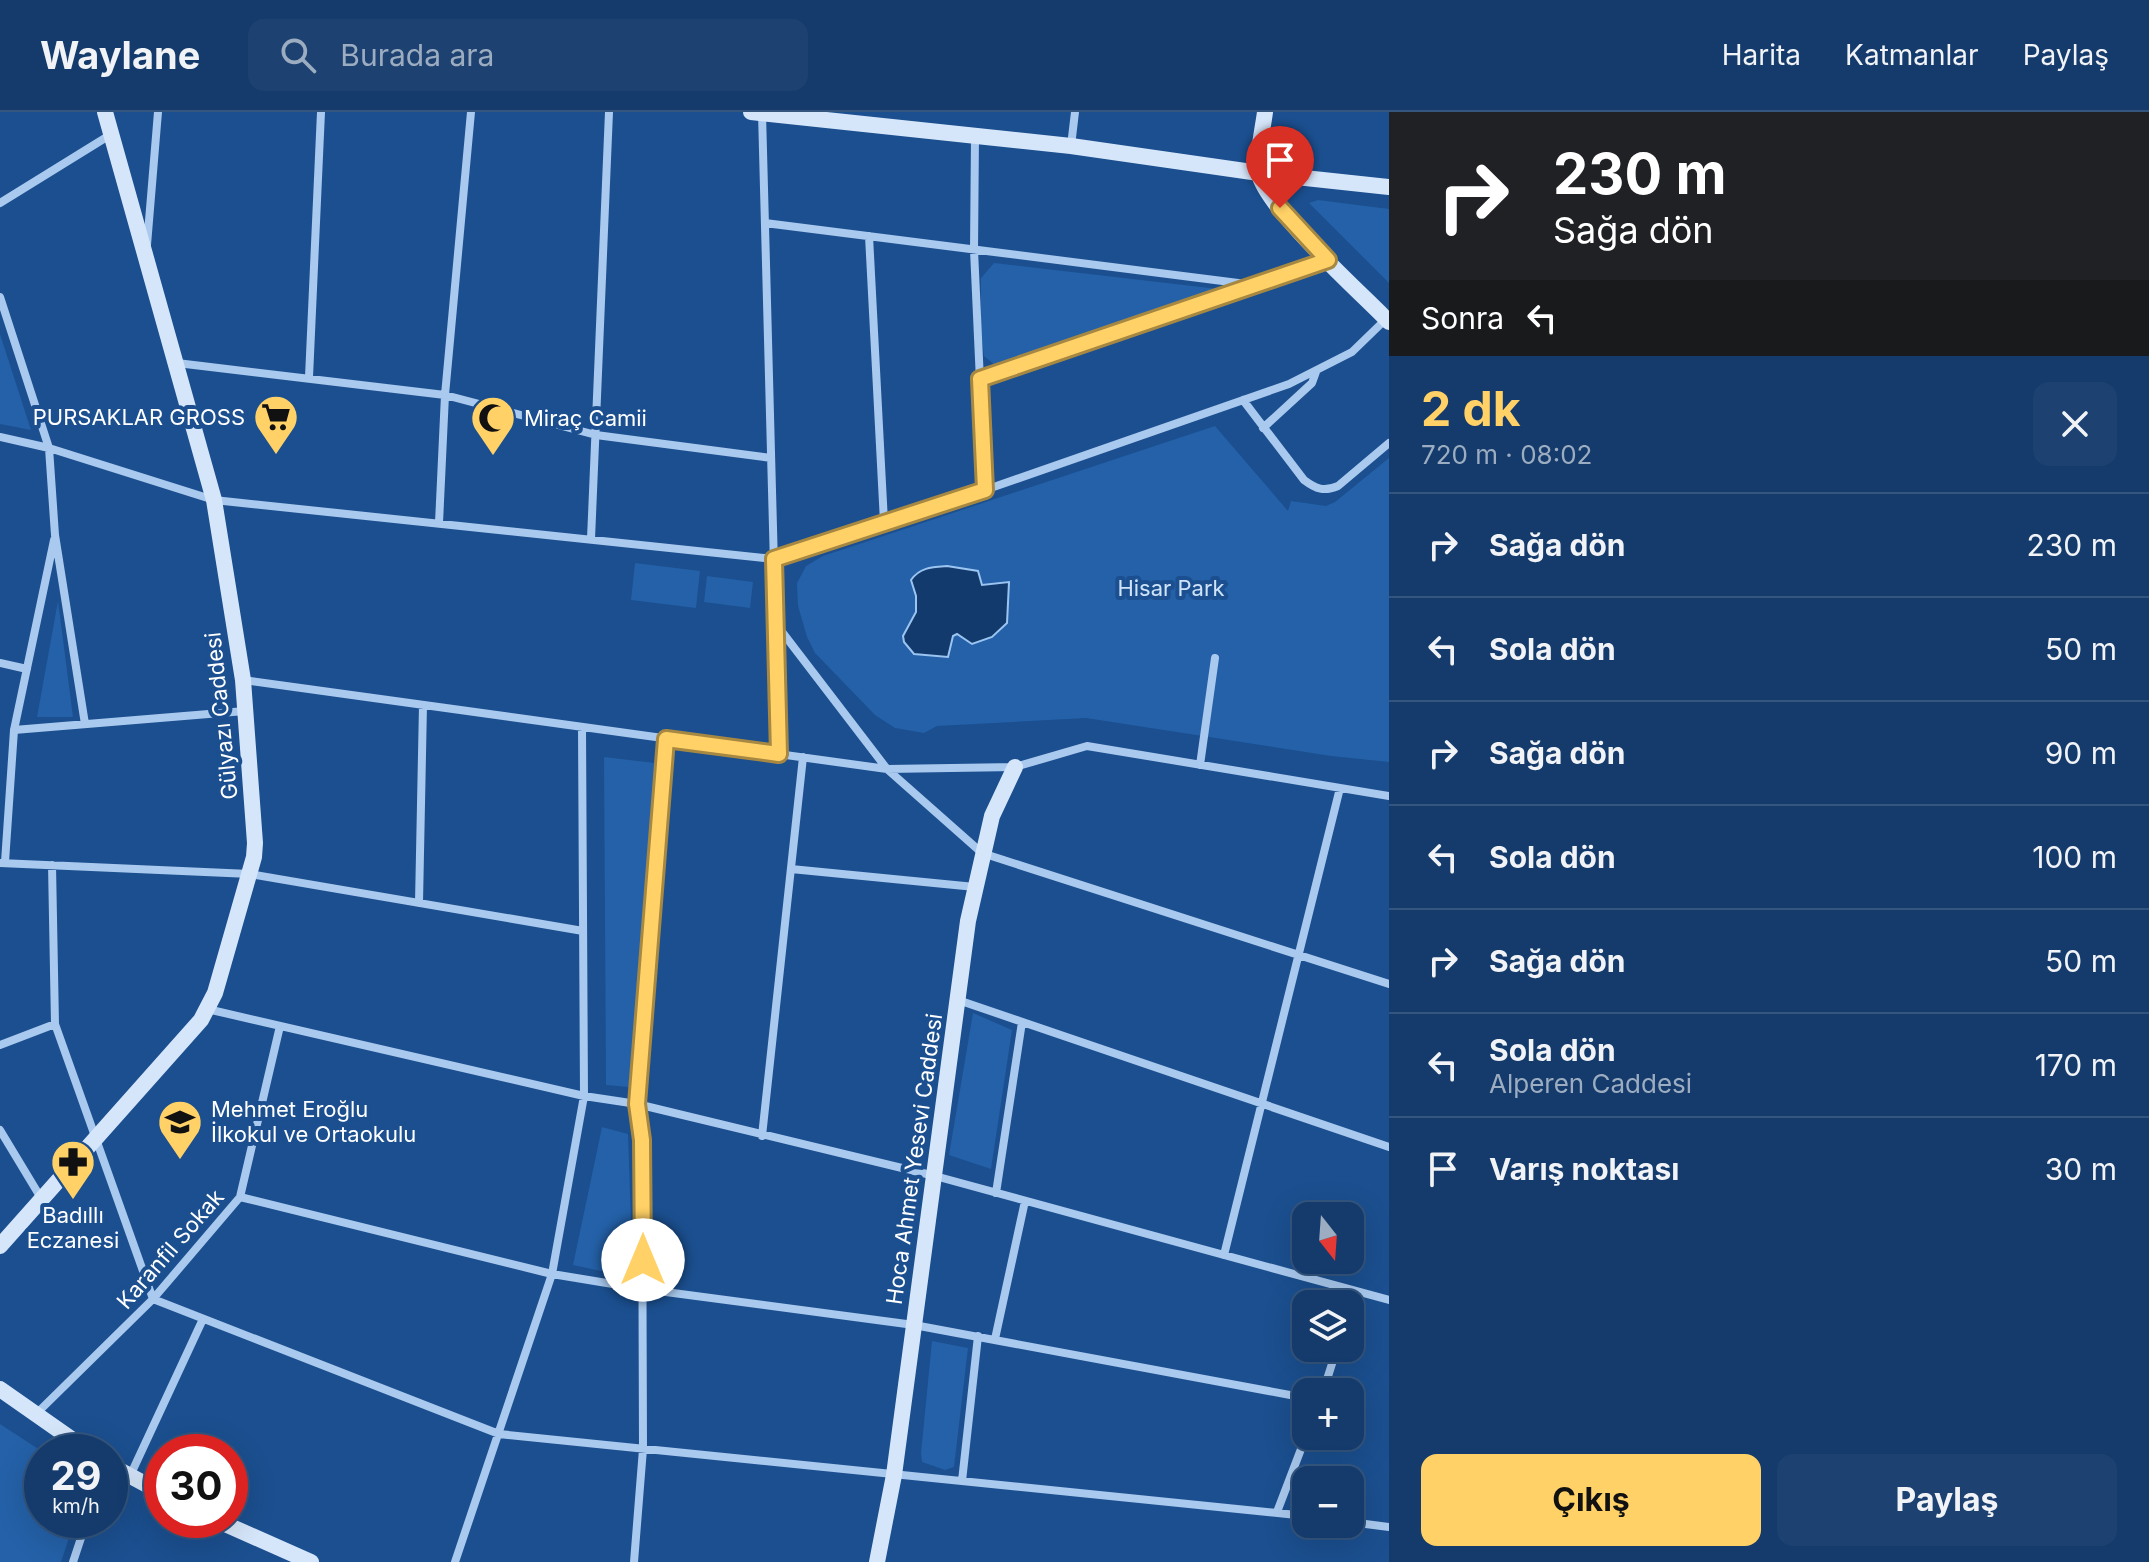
<!DOCTYPE html>
<html lang="tr">
<meta charset="utf-8">
<style>
body{margin:0;font-family:Inter,sans-serif;background:#1d4271;color:#f1f3f6;height:100vh;display:flex;flex-direction:column;font-size:30px;white-space:nowrap}
*{box-sizing:border-box;margin:0}
p{font-size:26px;color:#9dadc1}
.icon{flex:none;width:44px;height:44px;fill:none;stroke:currentColor;stroke-width:2;stroke-linecap:round;stroke-linejoin:round}
.map{position:relative;flex:1;overflow:hidden}
.panel{display:flex;flex-direction:column;background:#143b6b;width:760px}
.panel>*{flex:none}
.banner{background:#202124;color:#fff;overflow:hidden}
.needle{width:52px;rotate:163deg}
.controls{position:absolute;left:1292px;top:1090px;display:grid;gap:16px}
.controls a{display:grid;place-items:center;width:72px;height:72px;border-radius:16px;background:#143b6b;box-shadow:0 8px 32px #0002,0 0 0 2px #33557e;font-size:40px}
.speed{position:absolute;left:24px;top:1322px;display:flex;gap:16px;font-size:40px;font-weight:700;text-align:center}
.speed>*{display:grid;place-content:center;width:104px;height:104px;border-radius:50%;background:#143b6b;box-shadow:0 8px 32px #0002,0 0 0 2px #33557e;line-height:1}
.speed small{font-size:20px;font-weight:400}
.speed .limit{border:12px solid #d22;background:#fff;color:#111}
.pin{position:absolute;display:grid;place-items:center;width:68px;height:68px;color:#fff;margin:-82px -34px;border-radius:50% 50% 50% 0;rotate:-45deg;box-shadow:0 0 8px #0007}
.pin .icon{rotate:45deg}
.me{position:absolute;width:88px;margin:-44px;rotate:0deg;stroke-linejoin:round;filter:drop-shadow(0 0 6px #0008)}
.turn{display:flex;align-items:center;gap:28px;height:168px;padding:0 32px;font-size:36px}
.turn .icon{width:104px;height:104px;stroke-width:2.5}
.turn b{display:block;font-size:56px;line-height:68px}
.then{display:flex;align-items:center;height:76px;padding:0 32px;background:#0003;gap:16px;font-size:30px}
.round{display:grid;place-items:center;flex:none;width:84px;height:84px;border-radius:16px;background:#1d4271}
.head{display:flex;align-items:center;justify-content:space-between;height:136px;padding:0 32px}
h1{font-size:48px;font-weight:700;line-height:60px;color:#ffd166}
.button{display:flex;gap:16px;margin-top:auto;padding:16px 32px}
.button a{flex:1;height:92px;border-radius:16px;background:#ffd166;color:#111;font-size:32px;font-weight:700;line-height:92px;text-align:center}
.button a+a{background:#1d4271;color:#f1f3f6}
ul{padding:0;list-style:none}
li{display:flex;align-items:center;gap:24px;height:104px;padding:0 32px;border-top:2px solid #33557e}
li div{flex:1}
li b{display:block;font-size:30px}
li em{font-style:normal}
header{display:flex;align-items:center;gap:48px;box-sizing:border-box;height:112px;padding:0 40px;background:#143b6b;border-bottom:2px solid #33557e}
header strong{font-size:38px}
nav{display:flex;gap:44px;margin-inline-start:auto;font-size:28px}
.search{width:560px;height:72px;background:#1d4271;display:flex;align-items:center;gap:20px;box-sizing:border-box;padding:0 28px;border-radius:16px;color:#9dadc1;font-size:30px}
main{display:flex;flex:1;min-height:0}
.map>svg:first-child{display:block}
.green{fill:#2461a8}
.water{fill:#123a6d;stroke:#9cc4f0;stroke-width:2}
.lines{fill:none;stroke-linecap:round;stroke-linejoin:round}
.street{stroke:#a9c9ee;stroke-width:8}
.secondary{stroke:#d6e6fa;stroke-width:16}
.route-casing{stroke:#a68842;stroke-width:20}
.route{stroke:#ffd166;stroke-width:14}
.labels{text-anchor:middle;stroke-width:8;stroke-linejoin:round;paint-order:stroke}
.poi-label{font-size:22px;fill:#fff;stroke:#1b4f8f;text-anchor:start}
.park-label{font-size:22px;fill:#cfe3fa;stroke:#1b4f8f}
.street-label{font-size:22px;fill:#fff;stroke:#1b4f8f}
</style>
<header>
<strong>Waylane</strong>
<div class="search"><svg class="icon" aria-label="search" viewBox="0 0 24 24"><circle cx="10" cy="10" r="6"/><path d="M15 15l6 6"/></svg>Burada ara</div>
<nav><a>Harita</a><a>Katmanlar</a><a>Paylaş</a></nav>
</header>
<main>
<div class="map">
<svg width="1389" height="1450" viewBox="0 0 1389 1450">
<rect width="100%" height="100%" fill="#1b4f8f"/>
<path class="green" d="M1318,88L1389,97V171L1309,91Z
M994,151L1227,178L996,254L984,244L981,218V166Z
M0,222L31,318L0,312Z
M1215,314L1288,399L1291,389L1326,394L1335,390L1389,346V650L1331,644L1086,606L937,614L924,621L895,616L875,603L815,541L807,525L798,494L797,471L806,454L823,444Z
M635,451L700,459L696,496L631,488Z
M707,464L753,470L750,496L704,490Z
M58,489L73,605H37Z
M604,645L655,651L629,975L606,973Z
M973,901L1012,918L991,1057L949,1043Z
M602,1015L628,1022L633,1166L573,1153Z
M932,1229L968,1236L954,1355L945,1358L922,1350L921,1341Z
M0,1312L43,1340L42,1408H75L61,1450H0Z"/>
<path class="water" d="M947,454L978,459L982,473L1009,470L1007,511L992,525L972,532L957,522L953,524L948,545L914,542L904,530L903,524L916,500V484L911,468C920,455 933,455 947,454Z"/>
<g class="lines">
<path class="street" d="M762,1L779,642
M975,24L974,138L985,378
M1071,34L1075,0
M0,91L110,23
M765,111L1254,173
M869,124L884,410
M147,133L158,0
M0,185L49,336L55,423L85,612
M177,251L445,283L596,323L771,346
M309,265L321,0
M980,267L1327,148
M1243,288L1304,368C1316,377 1324,380 1338,374L1389,331
M1263,316L1312,271L1316,260
M0,325L49,336L214,388L774,447L985,378L1289,272L1352,240L1386,207
M439,411L445,283L471,0
M591,427L609,0
M776,512L887,657L982,741L1389,872
M0,551L27,557
M243,568L887,657L1015,655L1087,634L1389,684
M14,618L245,599
M1200,653L1215,546
M5,750L14,618L54,428
M0,751L250,762L583,819
M52,753L55,912L153,1187L499,1322L1306,1404
M791,757L975,775
M419,791L423,593
M958,888L1389,1035
M207,897L584,984L637,992L935,1064L1389,1188
M0,933L55,912
M0,1018L41,1086
M762,1024L803,645
M996,1081L1022,910
M240,1085L552,1162L643,1177L914,1213L1306,1286
M1224,1143L1340,676
M1350,1197L1356,1179
M995,1227L1025,1089
M1323,1280L1337,1236
M36,1302L153,1187L240,1085L280,914
M130,1364L203,1207
M962,1369L978,1224
M1277,1400L1306,1324
M1350,1410L1389,1415
M73,1450L87,1408
M455,1450L552,1162L584,984L582,615
M634,1450L643,1337L642,1028L637,992L666,627"/>
<path class="secondary" d="M751,0L1071,34L1259,61L1389,75
M1265,0C1263,16 1256,47 1259,62C1268,98 1360,180 1389,210
M0,1134L201,908L215,881L254,745L255,731L243,568L214,388L105,0
M0,1277L90,1340
M110,1353L162,1381
M216,1408L311,1450
M877,1450L894,1363L968,809L992,704L1015,655"/>
</g>
<g class="lines">
<g class="route-casing">
<path id="route" d="M643,1148L642,1028L637,992L666,627L779,642L774,447L985,378L980,267L1328,148L1280,96"/>
</g>
<use href="#route" class="route"/>
</g>
<defs>
<g id="supermarket-pin" transform="scale(2.3)"><path d="M0 17L-7.5 6A9.5 9.5 0 1 1 7.5 6Z" fill="#ffd166" stroke="#1b4f8f"/><path d="M-6-5.5h2.5l.6 2H6L4.5 2H-2.5L-4.4-4H-6ZM-1.5 3.2a1.3 1.3 0 1 0 .1 0ZM3 3.2a1.3 1.3 0 1 0 .1 0Z" fill="#111"/></g>
<g id="mosque-pin" transform="scale(2.3)"><path d="M0 17L-7.5 6A9.5 9.5 0 1 1 7.5 6Z" fill="#ffd166" stroke="#1b4f8f"/><path d="M3.5-4.9A6 6 0 1 0 3.5 4.9A5 5 0 1 1 3.5-4.9Z" fill="#111"/></g>
<g id="school-pin" transform="scale(2.3)"><path d="M0 17L-7.5 6A9.5 9.5 0 1 1 7.5 6Z" fill="#ffd166" stroke="#1b4f8f"/><path d="M0-5L7-2L0 1L-7-2ZM-4 1L0 2.5L4 1V4Q0 6-4 4Z" fill="#111"/></g>
<g id="pharmacy-pin" transform="scale(2.3)"><path d="M0 17L-7.5 6A9.5 9.5 0 1 1 7.5 6Z" fill="#ffd166" stroke="#1b4f8f"/><path d="M-2-6h4v4h4v4h-4v4h-4v-4h-4v-4h4Z" fill="#111"/></g>
</defs>
<g fill-rule="evenodd">
<use href="#supermarket-pin" x="276" y="305"/>
<use href="#mosque-pin" x="493" y="306"/>
<use href="#school-pin" x="180" y="1010"/>
<use href="#pharmacy-pin" x="73" y="1050"/>
</g>
<g class="labels">
<g class="poi-label">
<text x="245" y="313" text-anchor="end">PURSAKLAR GROSS</text>
<text x="524" y="314">Miraç Camii</text>
<text x="211" y="1005">Mehmet Eroğlu<tspan x="211" dy="25">İlkokul ve Ortaokulu</tspan></text>
<text x="73" y="1111" text-anchor="middle">Badıllı<tspan x="73" dy="25">Eczanesi</tspan></text>
</g>
<g class="park-label">
<text x="1171" y="484">Hisar Park</text>
</g>
<g class="street-label">
<text transform="translate(221 604) rotate(-96)" y="8">Gülyazı Caddesi</text>
<text transform="translate(914 1047) rotate(-82)" y="8">Hoca Ahmet Yesevi Caddesi</text>
<text transform="translate(170 1137) rotate(-49)" y="8">Karanfil Sokak</text>
</g>
</g>
</svg>
<div class="controls">
<a><svg class="needle" viewBox="-14 -14 28 28"><path d="M0-13l5 13h-10z" fill="#e53935"/><path d="M0 13l5-13h-10z" fill="#9dadc1"/></svg></a>
<a><svg class="icon" aria-label="layers" viewBox="0 0 24 24"><path d="M12 4l9 5-9 5-9-5zM3 14l9 5 9-5"/></svg></a>
<a>+</a>
<a>−</a>
</div>
<div class="speed"><div>29<small>km/h</small></div><div class="limit">30</div></div>
<div class="pin" style="left:1280px;top:96px;background:#d93025"><svg class="icon" aria-label="arrive" viewBox="0 0 24 24"><path d="M6 21V4h12l-3 4 3 4H6"/></svg></div>
<svg class="me" style="left:643px;top:1148px" viewBox="-20 -20 40 40"><circle r="19" fill="#fff"/><path d="M0-13L10 11 0 6-10 11z" fill="#ffd166"/></svg>
</div>
<section class="panel">
<div class="banner">
<div class="turn"><svg class="icon" aria-label="right" viewBox="0 0 24 24"><path d="M7 20v-9h11M14 6l5 5-5 5"/></svg><div><b>230 m</b>Sağa dön</div></div>
<div class="then">Sonra<svg class="icon" aria-label="left" viewBox="0 0 24 24"><path d="M17 20v-9H6M10 6l-5 5 5 5"/></svg></div>
</div>
<div class="head"><div><h1>2 dk</h1><p>720 m · 08:02</p></div><a class="round"><svg class="icon" aria-label="close" viewBox="0 0 24 24"><path d="M6 6l12 12M18 6L6 18"/></svg></a></div>
<ul>
<li><svg class="icon" aria-label="right" viewBox="0 0 24 24"><path d="M7 20v-9h11M14 6l5 5-5 5"/></svg><div><b>Sağa dön</b></div><em>230 m</em></li>
<li><svg class="icon" aria-label="left" viewBox="0 0 24 24"><path d="M17 20v-9H6M10 6l-5 5 5 5"/></svg><div><b>Sola dön</b></div><em>50 m</em></li>
<li><svg class="icon" aria-label="right" viewBox="0 0 24 24"><path d="M7 20v-9h11M14 6l5 5-5 5"/></svg><div><b>Sağa dön</b></div><em>90 m</em></li>
<li><svg class="icon" aria-label="left" viewBox="0 0 24 24"><path d="M17 20v-9H6M10 6l-5 5 5 5"/></svg><div><b>Sola dön</b></div><em>100 m</em></li>
<li><svg class="icon" aria-label="right" viewBox="0 0 24 24"><path d="M7 20v-9h11M14 6l5 5-5 5"/></svg><div><b>Sağa dön</b></div><em>50 m</em></li>
<li><svg class="icon" aria-label="left" viewBox="0 0 24 24"><path d="M17 20v-9H6M10 6l-5 5 5 5"/></svg><div><b>Sola dön</b><p>Alperen Caddesi</p></div><em>170 m</em></li>
<li><svg class="icon" aria-label="arrive" viewBox="0 0 24 24"><path d="M6 21V4h12l-3 4 3 4H6"/></svg><div><b>Varış noktası</b></div><em>30 m</em></li>
</ul>
<div class="button"><a>Çıkış</a><a>Paylaş</a></div>
</section>
</main>
